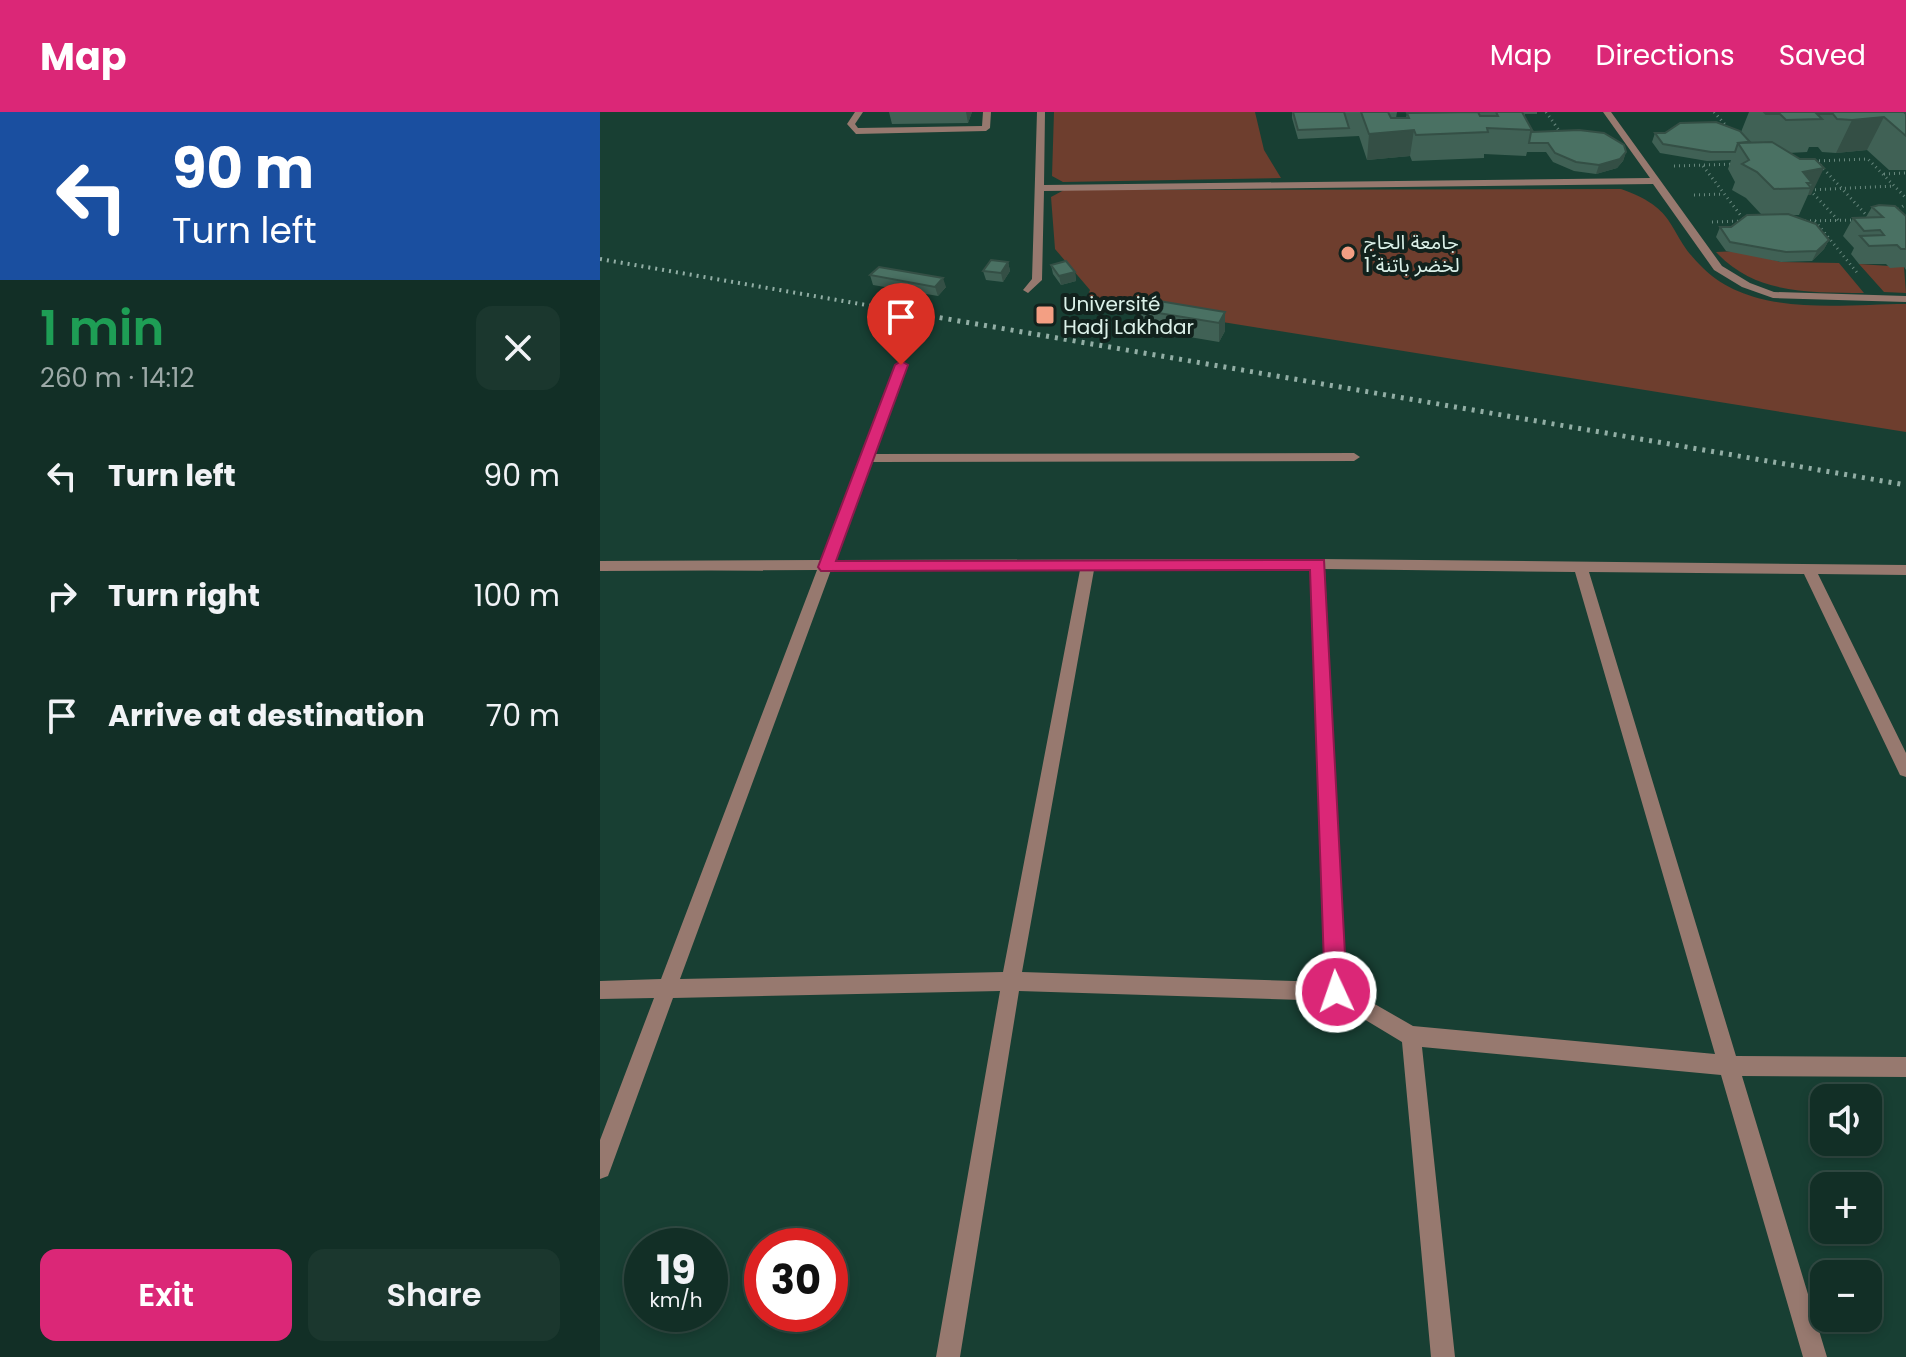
<!DOCTYPE html>
<meta charset="utf-8">
<style>
body{margin:0;font-family:Poppins,"Noto Sans Arabic",sans-serif;background:#1b372e;color:#f1f3f6;height:100vh;display:flex;flex-direction:column;font-size:30px;white-space:nowrap}
*{box-sizing:border-box;margin:0}
p{font-size:26px;color:#9ca9a7}
.icon{flex:none;width:44px;height:44px;fill:none;stroke:currentColor;stroke-width:2;stroke-linecap:round;stroke-linejoin:round}
.map{position:relative;flex:1;overflow:hidden}
.sheet{display:flex;flex-direction:column;background:#122f26;width:600px}
.sheet>*{flex:none}
.banner{background:#1a4fa0;color:#fff;overflow:hidden}
.buttons{position:absolute;left:1210px;top:972px;display:grid;gap:16px}
.buttons a{display:grid;place-items:center;width:72px;height:72px;border-radius:16px;background:#122f26;box-shadow:0 4px 12px #0003,0 0 0 2px #314a43;font-size:40px}
.speed{position:absolute;left:24px;top:1116px;display:flex;gap:16px;font-size:40px;font-weight:700;text-align:center}
.speed>*{display:grid;place-content:center;width:104px;height:104px;border-radius:50%;background:#122f26;box-shadow:0 4px 12px #0003,0 0 0 2px #314a43;line-height:1}
.speed small{font-size:20px;font-weight:400}
.speed .limit{border:12px solid #d22;background:#fff;color:#111}
.pin{position:absolute;display:grid;place-items:center;width:68px;height:68px;color:#fff;margin:-82px -34px;border-radius:50% 50% 50% 0;rotate:-45deg;box-shadow:0 0 8px #0007}
.pin .icon{rotate:45deg}
.me{position:absolute;width:88px;margin:-44px;rotate:357deg;stroke-linejoin:round;filter:drop-shadow(0 0 6px #0008)}
.turn{display:flex;align-items:center;gap:28px;height:168px;padding:0 40px;font-size:36px}
.turn .icon{width:104px;height:104px;stroke-width:2.5}
.turn b{display:block;font-size:56px;line-height:68px}
.round{display:grid;place-items:center;flex:none;width:84px;height:84px;border-radius:16px;background:#1b372e}
.overview{display:flex;align-items:center;justify-content:space-between;height:136px;padding:0 40px}
h1{font-size:48px;font-weight:600;line-height:60px;color:#1e9e55}
.button{display:flex;gap:16px;margin-top:auto;padding:16px 40px}
.button a{flex:1;height:92px;border-radius:16px;background:#db2777;color:#fff;font-size:32px;font-weight:600;line-height:92px;text-align:center}
.button a+a{background:#1b372e;color:#f1f3f6}
ul{padding:0;list-style:none}
li{display:flex;align-items:center;gap:24px;height:120px;padding:0 40px}
li div{flex:1}
li b{display:block;font-size:30px}
li em{font-style:normal}
header{display:flex;align-items:center;gap:48px;box-sizing:border-box;height:112px;padding:0 40px;background:#db2777;color:#fff}
header strong{font-size:38px}
nav{display:flex;gap:44px;margin-inline-start:auto;font-size:28px}
main{display:flex;flex:1;min-height:0}
.map>svg:first-child{display:block}
.green{fill:#6e3e2e}
.lines{fill:none;stroke-linecap:round;stroke-linejoin:round}
.path{stroke:#67877d;stroke-width:3;stroke-dasharray:1 4;stroke-linecap:butt}
.lane{fill:#97796f;fill-rule:evenodd}
.street{fill:#97796f;fill-rule:evenodd}
.rail-far1{stroke:#92aea5;stroke-width:4;stroke-dasharray:2 5;stroke-linecap:butt}
.rail{stroke:#92aea5;stroke-width:5;stroke-dasharray:3 6;stroke-linecap:butt}
.wall{fill:#406155}
.shaded-wall{fill:#344f45}
.building{fill:#4a7163;stroke:#344f45;stroke-width:2}
.route{fill:#db2777;stroke:#8e194d;stroke-width:2}
.poi-dot{fill:#f39f83;stroke:#12221d;stroke-width:3}
.labels{text-anchor:middle;stroke-width:8;stroke-linejoin:round;paint-order:stroke}
.far-poi-label{font-size:20px;fill:#dcf1e9;stroke:#12221d;text-anchor:start}
</style>
<header>
<strong>Map</strong>
<nav><a>Map</a><a>Directions</a><a>Saved</a></nav>
</header>
<main>
<section class="sheet">
<div class="banner">
<div class="turn"><svg class="icon" aria-label="left" viewBox="0 0 24 24"><path d="M17 20v-9H6M10 6l-5 5 5 5"/></svg><div><b>90 m</b>Turn left</div></div>
</div>
<div class="overview"><div><h1>1 min</h1><p>260 m · 14:12</p></div><a class="round"><svg class="icon" aria-label="close" viewBox="0 0 24 24"><path d="M6 6l12 12M18 6L6 18"/></svg></a></div>
<ul>
<li><svg class="icon" aria-label="left" viewBox="0 0 24 24"><path d="M17 20v-9H6M10 6l-5 5 5 5"/></svg><div><b>Turn left</b></div><em>90 m</em></li>
<li><svg class="icon" aria-label="right" viewBox="0 0 24 24"><path d="M7 20v-9h11M14 6l5 5-5 5"/></svg><div><b>Turn right</b></div><em>100 m</em></li>
<li><svg class="icon" aria-label="arrive" viewBox="0 0 24 24"><path d="M6 21V4h12l-3 4 3 4H6"/></svg><div><b>Arrive at destination</b></div><em>70 m</em></li>
</ul>
<div class="button"><a>Exit</a><a>Share</a></div>
</section>
<div class="map">
<svg width="1306" height="1245" viewBox="0 0 1306 1245">
<rect width="100%" height="100%" fill="#183f33"/>
<path class="green" d="M454,0H655L664,38L681,66L463,70L452,64Z
M1021,77C1081,98 1065,120 1103,156C1154,206 1242,192 1306,192V320L486,188L490,178L455,137L451,85L464,78Z
M1138,139L1181,150L1239,151L1264,181C1209,180 1156,183 1116,140Z
M1259,152L1304,155L1306,181L1284,180Z"/>
<g class="lines">
<path class="path" d="M946,0L963,24
M1114,0L1129,17
M1214,49L1268,47L1306,86
M1220,53L1270,107
M1074,54L1136,52
M1103,54L1145,109
M1284,62L1306,61
M1210,78L1294,74
M1210,78L1238,108
M1094,83L1124,82
M1294,100L1306,92
M1200,109L1258,108
M1215,109L1259,163
M1112,110L1142,109"/>
<path class="lane" d="M255,0H263L255,12L258,16L382,14L383,0H391L390,16L386,19L256,22L247,12Z
M437,0H445L444,73L1050,66L1003,0H1011L1122,154L1150,171L1174,180L1306,184V190L1173,186L1142,175L1114,158L1053,72L444,79L442,168L428,181L423,178L432,167Z"/>
<path class="street" d="M301,250L307,253L274,342L754,341L760,345L754,349L271,350L235,448L718,447L1306,453V463L1218,462L1306,641V665L1300,663L1204,462L989,460L1136,944L1306,945V965L1142,964L1227,1245H1203L1121,963L822,935L855,1245H831L802,930L734,889L419,879L360,1245H336L400,879L73,886L11,1056L8,1064L0,1067V1028L54,886L0,887V869L61,867L217,458L0,459V449L221,448L295,253ZM711,457L726,870L422,860L494,458ZM725,457L975,460L1115,942L813,914L745,875ZM231,458H480L403,860L80,867Z"/>
<path class="rail-far1" d="M0,147L324,203"/>
<path class="rail" d="M313,201L1306,373"/>
</g>
<path class="wall" d="M289,0H372L368,11L292,12Z
M692,0H797L796,6H806L807,1L937,0V2H925V5L932,18L931,20L1026,40L1023,49L1017,56L996,62L974,59L953,50L946,40H927L926,44L884,42V46L812,49L810,44L767,48L759,24L698,27L692,6Z
M1149,0H1304L1306,2V58H1289L1267,38L1236,41L1222,40L1218,35H1209L1207,40L1189,41L1200,47H1215L1211,83H1208L1199,103H1191L1229,128L1224,137L1212,149L1181,150L1126,139L1116,125L1120,115H1131L1161,102L1146,86L1132,78L1135,70L1128,57L1131,48L1107,49L1060,41L1052,30L1055,21L1141,20Z
M1272,95L1306,104V158L1304,155L1290,156L1286,152H1259L1251,142L1254,136L1243,124L1253,106L1266,105Z
M408,150L410,159L403,170L386,168L383,159Z
M451,153L475,160L476,169L461,173L453,162Z
M270,163L346,175L338,184L273,173Z
M540,198L625,200V219L619,230L542,217Z"/>
<path class="shaded-wall" d="M366,0H372L368,11Z
M1284,5L1267,38L1236,41L1252,8Z
M814,18L810,44L767,48L769,22Z
M1026,40L1023,49L1017,56L996,62L999,53Z
M1224,56L1211,83H1208L1212,71H1207L1203,60Z
M1229,128L1224,137L1212,149L1217,139Z
M408,150L410,159L403,170L401,161Z
M475,160L476,169L461,173L459,164Z
M343,166L346,175L338,184L335,175Z
M625,200V219L619,230V211Z"/>
<path class="building" d="M693,0H744L749,16L698,18Z
M761,0H788L791,6H809L807,1L878,0L880,4H898L896,0H922L932,18L887,16L888,20L816,23L814,18L769,22Z
M1164,0H1304L1306,2V24L1284,5L1252,8L1237,7L1233,2H1217L1222,7L1186,8L1180,2H1166Z
M1116,10L1140,19L1150,30L1138,31L1135,40H1111L1063,32L1055,21H1065L1080,11Z
M979,18L1004,21L1024,33L1026,40L1020,47L999,53L976,50L955,41L948,31H929L931,20Z
M1172,30L1200,47H1215L1224,56L1203,60L1212,71H1207L1211,76L1174,77L1157,60L1142,52L1149,48L1138,31Z
M1279,93L1295,94L1306,104V137H1301L1297,133L1269,134L1260,124L1284,123L1280,118L1264,119L1253,106L1283,105L1272,95Z
M1188,102L1216,112L1229,128L1217,139L1186,140L1130,130L1120,115H1131L1147,103Z
M391,148L408,150L401,161L383,159Z
M466,149L475,160L459,164L451,153Z
M279,155L343,166L335,175L270,163Z
M547,187L625,200L619,211L540,198Z"/>
<path class="route" d="M301,249L308,253L236,449L724,448L747,880L744,888L736,891L728,888L725,880L710,458L221,459L218,455L295,253Z"/>
<g class="poi-dot">
<circle cx="748" cy="141" r="8"/>
<rect x="435" y="193" width="20" height="20" rx="4"/>
</g>
<g class="labels">
<g class="far-poi-label">
<text x="764" y="137">جامعة الحاج<tspan x="764" dy="23">لخضر باتنة 1</tspan></text>
<text x="463" y="199">Université<tspan x="463" dy="23">Hadj Lakhdar</tspan></text>
</g>
</g>
</svg>
<div class="buttons">
<a><svg class="icon" aria-label="sound" viewBox="0 0 24 24"><path d="M4 9h4l5-4v14l-5-4H4zM17 9q2 3 0 6"/></svg></a>
<a>+</a>
<a>−</a>
</div>
<div class="speed"><div>19<small>km/h</small></div><div class="limit">30</div></div>
<div class="pin" style="left:301px;top:253px;background:#d93025"><svg class="icon" aria-label="arrive" viewBox="0 0 24 24"><path d="M6 21V4h12l-3 4 3 4H6"/></svg></div>
<svg class="me" style="left:736px;top:880px" viewBox="-20 -20 40 40"><circle r="17" fill="#db2777" stroke="#fff" stroke-width="3"/><path d="M0-11L8 9 0 5-8 9z" fill="#fff"/></svg>
</div>
</main>
